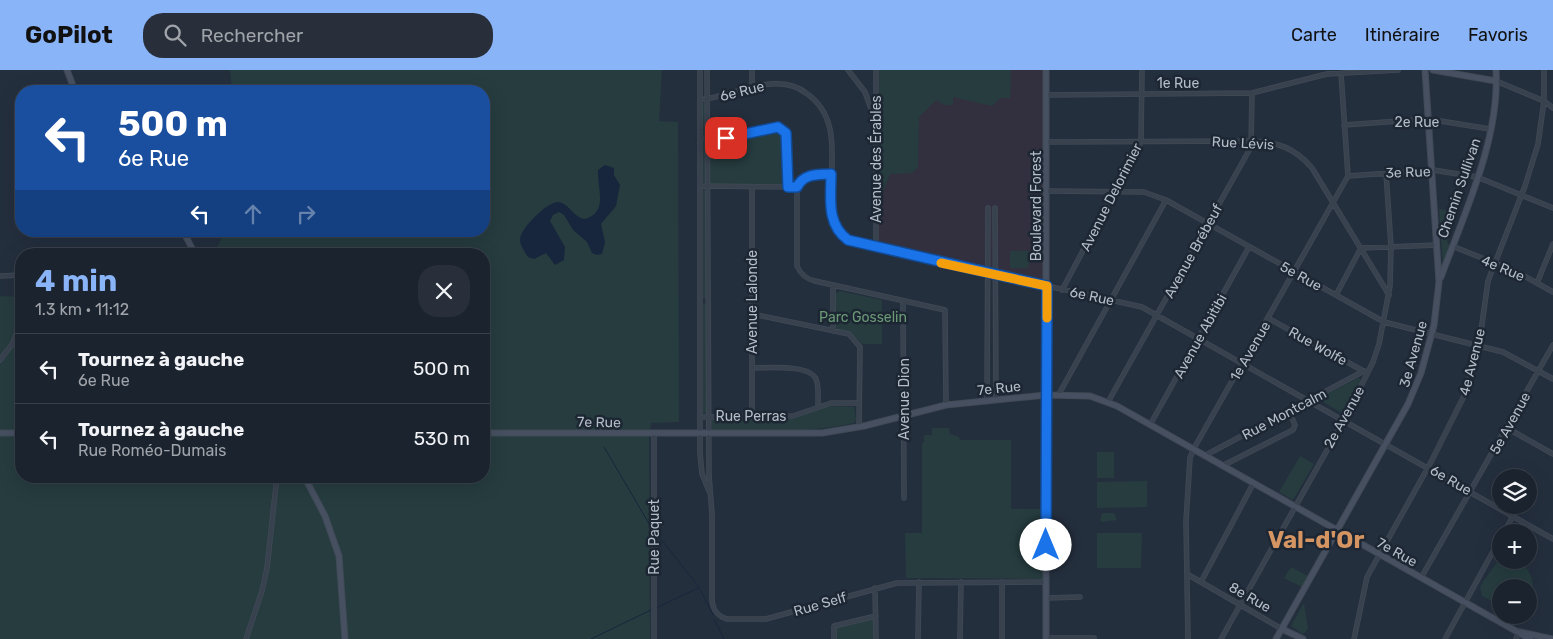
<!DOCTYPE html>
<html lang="fr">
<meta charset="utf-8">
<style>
body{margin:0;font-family:Rubik,sans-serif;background:#282f3a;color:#f1f3f6;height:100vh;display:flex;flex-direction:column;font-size:19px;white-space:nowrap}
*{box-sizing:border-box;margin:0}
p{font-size:16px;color:#a0a4aa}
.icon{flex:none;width:28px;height:28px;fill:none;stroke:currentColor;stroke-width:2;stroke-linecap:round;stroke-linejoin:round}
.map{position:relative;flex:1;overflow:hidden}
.details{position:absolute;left:15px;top:178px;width:475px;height:235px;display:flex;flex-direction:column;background:#1b232e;border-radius:20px;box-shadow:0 5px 20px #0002,0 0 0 1px #39404a}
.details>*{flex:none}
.guide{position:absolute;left:15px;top:15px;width:475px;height:152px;border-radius:20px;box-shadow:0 5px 20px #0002,0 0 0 1px #39404a;background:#1a4fa0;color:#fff;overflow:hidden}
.tools{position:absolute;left:1492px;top:399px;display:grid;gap:10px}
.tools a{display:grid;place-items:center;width:45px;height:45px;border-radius:50%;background:#1b232e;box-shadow:0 5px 20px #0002,0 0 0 1px #39404a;font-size:25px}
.pin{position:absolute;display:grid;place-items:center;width:42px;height:42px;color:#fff;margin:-21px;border-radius:10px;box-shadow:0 2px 8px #0006}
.me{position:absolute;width:55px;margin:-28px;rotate:0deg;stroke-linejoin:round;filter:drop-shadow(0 0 4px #0008)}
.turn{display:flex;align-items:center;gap:18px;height:105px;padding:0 20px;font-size:22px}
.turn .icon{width:65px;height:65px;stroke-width:2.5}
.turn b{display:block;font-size:35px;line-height:42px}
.lanes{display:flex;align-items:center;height:48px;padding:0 20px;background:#0003;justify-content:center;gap:25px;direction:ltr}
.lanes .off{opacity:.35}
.round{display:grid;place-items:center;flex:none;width:52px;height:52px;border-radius:20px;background:#282f3a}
.summary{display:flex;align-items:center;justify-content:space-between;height:85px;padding:0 20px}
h1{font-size:30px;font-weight:700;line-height:38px;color:#8ab4f8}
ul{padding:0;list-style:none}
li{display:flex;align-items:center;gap:15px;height:70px;padding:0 20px;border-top:1px solid #39404a}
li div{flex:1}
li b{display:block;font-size:19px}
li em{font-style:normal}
header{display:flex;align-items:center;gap:30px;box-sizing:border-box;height:70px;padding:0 25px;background:#8ab4f8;color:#111}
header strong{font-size:24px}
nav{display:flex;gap:28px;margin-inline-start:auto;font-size:18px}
.search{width:350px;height:45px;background:#282f3a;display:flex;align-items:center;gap:12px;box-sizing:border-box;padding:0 18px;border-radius:20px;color:#a0a4aa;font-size:19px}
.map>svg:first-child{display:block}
.medical{fill:#32303f}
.green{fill:#263c3f}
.water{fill:#17263c}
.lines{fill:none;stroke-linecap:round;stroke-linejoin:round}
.stream{stroke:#17263c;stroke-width:1}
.street-casing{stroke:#414a57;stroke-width:5.5}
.secondary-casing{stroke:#414a57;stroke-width:7}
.street{stroke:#38414e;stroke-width:4}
.secondary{stroke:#465061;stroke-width:5}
.route-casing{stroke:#114b97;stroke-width:12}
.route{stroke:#1a73e8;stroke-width:9}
.slow{stroke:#f59e0b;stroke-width:9}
.labels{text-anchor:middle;stroke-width:5;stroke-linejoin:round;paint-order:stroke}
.street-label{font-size:14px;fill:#b4bcc9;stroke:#1d2633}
.park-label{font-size:14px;fill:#6b9a76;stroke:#1d2633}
.town-label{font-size:24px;font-weight:bold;fill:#d59563;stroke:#1d2633}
</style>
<header>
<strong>GoPilot</strong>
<div class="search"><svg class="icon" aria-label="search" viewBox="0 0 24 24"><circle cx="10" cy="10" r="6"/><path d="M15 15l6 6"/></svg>Rechercher</div>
<nav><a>Carte</a><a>Itinéraire</a><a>Favoris</a></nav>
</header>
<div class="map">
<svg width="1553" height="569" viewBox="0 0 1553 569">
<rect width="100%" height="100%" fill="#242f3e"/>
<path class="medical" d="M879,0H1043L1044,213L879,177Z"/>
<path class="green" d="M230,0H662L659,51L678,52L679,352L651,353L649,368L650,569H0V226L21,227V406H484V184H213L221,170L222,161H484V21H232Z
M879,0H1011L1010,28H1000L992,36L953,27V35H944L936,30L919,47L918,97L912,103L890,104L883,122H880Z
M702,33H705L706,64H702Z
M778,57L786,63L788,117L708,116V68H726Z
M702,71H706V113H703Z
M703,120H706V228H703Z
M1439,139L1458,142L1447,172L1450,176L1443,196Z
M1010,181H1031L1028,198H1010Z
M840,221L882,230V274H862L850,262L837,259L835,255V224Z
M703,234H706V343H703Z
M1358,308L1361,310L1342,343L1318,329Z
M827,336L854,337L856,350L854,353C807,363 760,361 712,361L711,348L793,349Z
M932,358H949L950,364L959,367L960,370H1011V439H1044L1043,509L906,508L905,463H922V373H924V365H932Z
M1097,382H1114V408H1097Z
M1300,386L1314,394L1293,430L1279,422Z
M1147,411V437L1097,438V412Z
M1102,443H1114L1117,450L1102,452L1100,450Z
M1097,463H1142L1141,498H1097Z
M1501,487V490C1522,490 1532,497 1533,519L1529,528V518H1501V536L1482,526L1480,516Z
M1291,497L1308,506L1302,517L1284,508Z
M1304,533L1308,559L1303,564L1291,556Z
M876,546V569H834V556Z"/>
<path class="water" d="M605,95L614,98V105L620,115L616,136L601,154L605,172L602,184L597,185L592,183L587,172L573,160L564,145L559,142L553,145L550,151L565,177L564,190L555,195L546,183L534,189L528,187C525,182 520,176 520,169C521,158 547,132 558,132C567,132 574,147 584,149C609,143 597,119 598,100Z"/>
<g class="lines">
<path class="stream" d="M604,377L651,457
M656,463L699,517L713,545
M656,538L698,518
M714,549L724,569
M591,569L651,540"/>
<g class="street-casing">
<path id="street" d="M700,0V383L702,404L709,421
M707,0L709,405L712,444V530C713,540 717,546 727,549H766L897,513L1046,512
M752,0V17
M848,0L865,22L875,50
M876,0V178
M1496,11L1544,31L1553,38
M1046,25L1252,23L1327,4L1398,0
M700,30C724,27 746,16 770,14C783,13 796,15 806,23C849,52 824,109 833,151C842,170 857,173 876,178L1142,237L1553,469
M1344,55L1428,49L1490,59
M700,68H726L778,57L786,63L788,70V117
M1047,72L1252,71C1278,72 1295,78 1312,98L1389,225
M831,104C817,105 804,103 797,117V196C801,205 806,209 815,211L945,240L946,335
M1348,106L1433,100L1477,107L1553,138
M700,116L797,117
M752,117V347
M1047,121L1144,122L1166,130L1384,252L1503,282L1553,309
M995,138L996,330
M1452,176L1517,202L1553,222
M0,206L21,205
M1537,213L1553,174
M833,215V261
M1062,220L1141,72L1142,0
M1336,225L1361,178L1437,175
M903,231L904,428
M752,244L849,264L860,277L859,357
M1268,248L1365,302
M0,290L13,273L21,251
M752,298C766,298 809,294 816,309C819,316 818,328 818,336
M1059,324L1166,130
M987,330L988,138
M1108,332L1251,77L1252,23
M700,347L793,346L831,333H859
M1150,355L1249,177
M1507,358L1553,384
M1204,386L1364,301
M1222,396L1293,360L1295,355L1289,341
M1504,462L1513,446
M1187,504L1282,559
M1421,508L1553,275
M1201,512L1253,414
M875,518L876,569
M1046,528L1080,527
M1046,568H1094
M246,569L262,521L267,498L277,406
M654,569V365
M834,569V556L876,546
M918,569L919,512
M960,569L961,512
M1002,569V512
M1188,569L1186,451L1190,388L1193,380L1348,106L1341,3
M1221,569L1344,350L1373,292L1379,274L1390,216L1391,176L1386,103
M1354,569L1367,507L1431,392L1465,324L1480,268L1488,211L1525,116L1538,74L1544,31V0
M1445,569L1501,467
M1516,569L1519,561"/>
</g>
<g class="secondary-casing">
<path id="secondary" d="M67,0L75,21
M1046,0V569
M1433,0L1496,11
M183,161L195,184
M1441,207C1464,144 1500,69 1496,0
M0,363H21
M484,363H822L864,356L946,335L1046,325L1090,326L1117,336L1530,569
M304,406L325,446L339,486L345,569
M1282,559L1303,569
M1520,562L1552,569
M1276,569L1408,334L1421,303L1434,255L1439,212L1425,0"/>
</g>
<use href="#street" class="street"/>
<use href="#secondary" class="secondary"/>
</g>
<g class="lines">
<g class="route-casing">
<path id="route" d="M726,68L778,57L786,63L788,117H797C804,103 817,105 831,104C831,128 826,154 848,170L1047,216L1046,475"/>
</g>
<use href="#route" class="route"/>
<path class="slow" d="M941,193L1047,216V248"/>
</g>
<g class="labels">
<g class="street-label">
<text x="1178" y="18">1e Rue</text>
<text transform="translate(742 21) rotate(-14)" y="5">6e Rue</text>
<text x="1417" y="57">2e Rue</text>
<text transform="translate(1243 73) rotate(3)" y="5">Rue Lévis</text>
<text transform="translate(876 89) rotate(-90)" y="5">Avenue des Érables</text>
<text transform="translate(1408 102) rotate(-2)" y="5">3e Rue</text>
<text transform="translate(1459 118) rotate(-71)" y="5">Chemin Sullivan</text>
<text transform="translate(1111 127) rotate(-63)" y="5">Avenue Delorimier</text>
<text transform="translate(1036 136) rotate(-90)" y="5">Boulevard Forest</text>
<text transform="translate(1193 181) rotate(-61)" y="5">Avenue Brébeuf</text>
<text transform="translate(1503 198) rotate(23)" y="5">4e Rue</text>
<text transform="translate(1301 206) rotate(29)" y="5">5e Rue</text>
<text transform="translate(1092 226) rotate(12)" y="5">6e Rue</text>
<text transform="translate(752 232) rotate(-90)" y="5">Avenue Lalonde</text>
<text transform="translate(1200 266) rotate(-61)" y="5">Avenue Abitibi</text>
<text transform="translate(1318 276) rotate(29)" y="5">Rue Wolfe</text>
<text transform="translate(1250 281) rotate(-60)" y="5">1e Avenue</text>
<text transform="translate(1413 284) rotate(-74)" y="5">3e Avenue</text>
<text transform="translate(1472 292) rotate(-76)" y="5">4e Avenue</text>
<text transform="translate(999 318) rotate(-6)" y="5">7e Rue</text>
<text transform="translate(904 329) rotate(-90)" y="5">Avenue Dion</text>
<text transform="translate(1284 344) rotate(-28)" y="5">Rue Montcalm</text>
<text x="751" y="351">Rue Perras</text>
<text transform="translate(1344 347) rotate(-61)" y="5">2e Avenue</text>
<text transform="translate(599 352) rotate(1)" y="5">7e Rue</text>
<text transform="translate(1510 353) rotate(-61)" y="5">5e Avenue</text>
<text transform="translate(1451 410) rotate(30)" y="5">6e Rue</text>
<text transform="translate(654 467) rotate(-90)" y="5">Rue Paquet</text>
<text transform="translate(1397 482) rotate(29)" y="5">7e Rue</text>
<text transform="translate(1250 527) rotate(30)" y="5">8e Rue</text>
<text transform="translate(820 534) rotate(-16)" y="5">Rue Self</text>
</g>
<g class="park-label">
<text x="863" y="252">Parc Gosselin</text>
</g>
<g class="town-label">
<text x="1316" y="478">Val-d'Or</text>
</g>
</g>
</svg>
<div class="tools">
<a><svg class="icon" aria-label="layers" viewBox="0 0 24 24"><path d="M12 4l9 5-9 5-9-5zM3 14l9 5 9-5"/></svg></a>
<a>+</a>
<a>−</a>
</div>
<div class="pin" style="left:726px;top:68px;background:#d93025"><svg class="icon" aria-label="arrive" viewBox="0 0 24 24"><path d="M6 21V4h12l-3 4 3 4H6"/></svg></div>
<svg class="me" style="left:1046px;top:475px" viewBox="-20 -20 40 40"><circle r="19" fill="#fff"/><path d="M0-13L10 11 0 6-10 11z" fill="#1a73e8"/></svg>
<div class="guide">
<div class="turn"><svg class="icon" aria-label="left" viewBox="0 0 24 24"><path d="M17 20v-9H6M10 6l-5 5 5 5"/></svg><div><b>500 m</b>6e Rue</div></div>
<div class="lanes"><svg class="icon" aria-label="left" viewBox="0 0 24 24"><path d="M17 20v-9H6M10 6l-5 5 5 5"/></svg><svg class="icon off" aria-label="ahead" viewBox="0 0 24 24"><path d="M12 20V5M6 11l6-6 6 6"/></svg><svg class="icon off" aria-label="right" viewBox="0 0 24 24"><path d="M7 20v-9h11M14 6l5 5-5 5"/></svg></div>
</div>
<section class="details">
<div class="summary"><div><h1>4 min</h1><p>1.3 km · 11:12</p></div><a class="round"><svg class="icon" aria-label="close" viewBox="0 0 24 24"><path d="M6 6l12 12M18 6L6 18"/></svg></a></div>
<ul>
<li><svg class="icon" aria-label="left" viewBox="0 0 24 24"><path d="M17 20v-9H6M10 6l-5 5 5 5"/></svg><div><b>Tournez à gauche</b><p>6e Rue</p></div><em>500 m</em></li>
<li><svg class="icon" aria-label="left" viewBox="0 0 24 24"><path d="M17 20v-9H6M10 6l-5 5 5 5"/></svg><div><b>Tournez à gauche</b><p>Rue Roméo-Dumais</p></div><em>530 m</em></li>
</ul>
</section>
</div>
